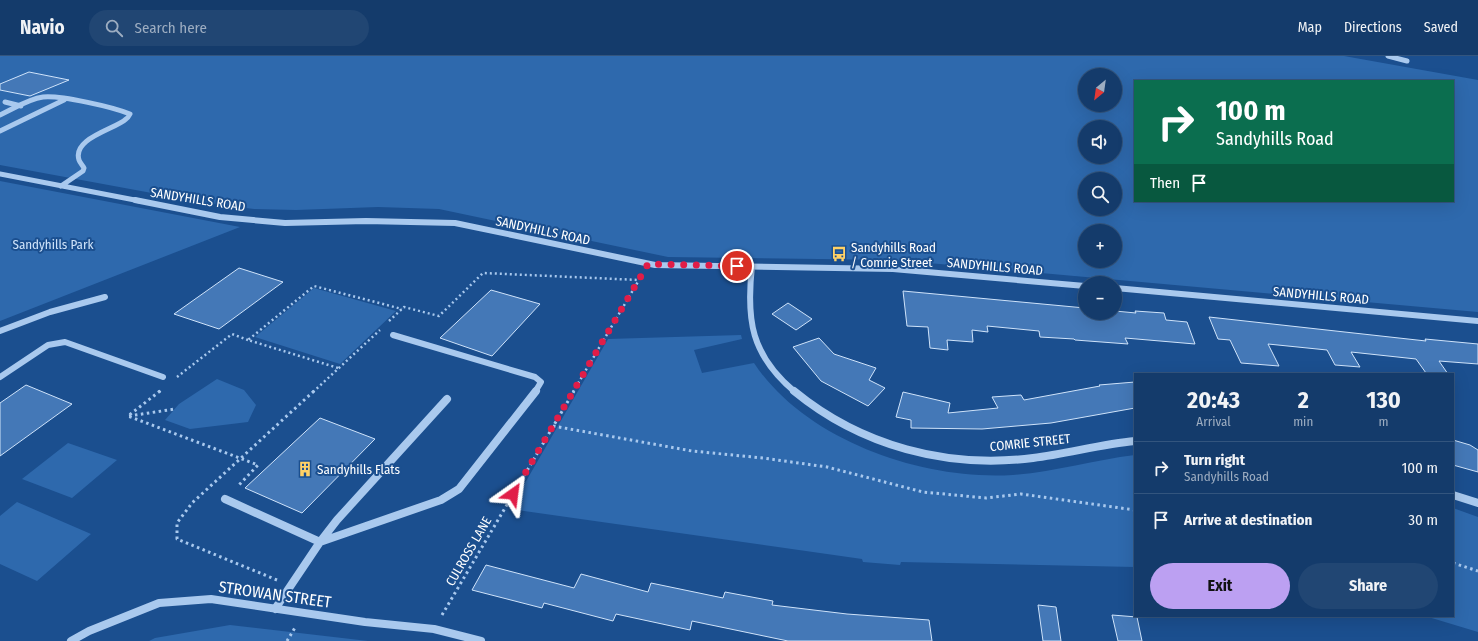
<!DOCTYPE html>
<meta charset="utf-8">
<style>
body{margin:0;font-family:"Fira Sans Condensed",sans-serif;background:#214673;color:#f1f3f6;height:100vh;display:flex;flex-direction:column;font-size:15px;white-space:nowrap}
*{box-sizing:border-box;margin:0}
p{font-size:13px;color:#9dadc1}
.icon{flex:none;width:22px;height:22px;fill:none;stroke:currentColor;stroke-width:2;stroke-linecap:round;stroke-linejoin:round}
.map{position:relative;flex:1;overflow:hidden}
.drawer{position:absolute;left:1134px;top:317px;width:320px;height:244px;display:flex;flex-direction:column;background:#143b6b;border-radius:0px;box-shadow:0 4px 16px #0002,0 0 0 1px #33557e}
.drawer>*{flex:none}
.banner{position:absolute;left:1134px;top:24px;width:320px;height:122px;border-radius:0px;box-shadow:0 4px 16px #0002,0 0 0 1px #33557e;background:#0b6e4f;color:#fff;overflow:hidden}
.needle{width:26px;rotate:209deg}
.controls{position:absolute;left:1078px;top:12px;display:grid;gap:8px}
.controls a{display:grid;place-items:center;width:44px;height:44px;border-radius:50%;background:#143b6b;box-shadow:0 4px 16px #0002,0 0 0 1px #33557e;font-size:20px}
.pin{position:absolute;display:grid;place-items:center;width:34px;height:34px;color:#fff;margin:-17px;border:2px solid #fff;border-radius:50%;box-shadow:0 1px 4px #0007}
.me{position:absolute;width:44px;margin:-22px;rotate:31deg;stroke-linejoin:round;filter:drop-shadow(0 0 3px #0008)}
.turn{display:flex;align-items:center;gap:14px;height:84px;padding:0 16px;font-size:18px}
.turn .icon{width:52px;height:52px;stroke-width:2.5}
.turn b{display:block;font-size:28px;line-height:34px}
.then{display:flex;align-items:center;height:38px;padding:0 16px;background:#0003;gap:8px;font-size:15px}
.eta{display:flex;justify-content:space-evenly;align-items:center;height:68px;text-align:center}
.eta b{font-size:24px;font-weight:700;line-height:28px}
.action{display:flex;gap:8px;margin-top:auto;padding:8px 16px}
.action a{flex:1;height:46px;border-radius:24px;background:#bca0f2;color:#111;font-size:16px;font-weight:700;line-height:46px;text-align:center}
.action a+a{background:#214673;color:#f1f3f6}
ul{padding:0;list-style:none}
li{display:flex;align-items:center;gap:12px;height:52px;padding:0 16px;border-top:1px solid #33557e}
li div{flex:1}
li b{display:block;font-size:15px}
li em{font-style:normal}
header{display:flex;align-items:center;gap:24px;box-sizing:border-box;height:56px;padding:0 20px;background:#143b6b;border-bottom:1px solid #33557e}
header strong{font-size:19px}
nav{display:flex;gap:22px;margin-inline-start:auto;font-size:14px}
.search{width:280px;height:36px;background:#214673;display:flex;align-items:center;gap:10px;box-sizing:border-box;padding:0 14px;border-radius:22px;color:#9dadc1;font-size:15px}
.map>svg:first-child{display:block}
.green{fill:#2e69ad;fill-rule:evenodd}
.building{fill:#4478b7;stroke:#cfe3fa}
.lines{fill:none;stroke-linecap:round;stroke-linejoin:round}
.path-far1{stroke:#a9c9ee;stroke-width:2.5;stroke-dasharray:2 3;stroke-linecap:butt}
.path{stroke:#a9c9ee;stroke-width:3;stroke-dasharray:2.5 3.5;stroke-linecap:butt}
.minor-far2{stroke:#a9c9ee;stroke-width:5}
.minor-far1{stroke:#a9c9ee;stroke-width:6}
.minor{stroke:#a9c9ee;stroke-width:8}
.route{stroke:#e11d48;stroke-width:7;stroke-dasharray:0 12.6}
.labels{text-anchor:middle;stroke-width:4;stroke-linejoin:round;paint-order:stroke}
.street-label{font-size:13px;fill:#fff;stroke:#1b4f8f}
.park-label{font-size:13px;fill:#cfe3fa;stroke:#1b4f8f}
.poi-label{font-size:13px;fill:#fff;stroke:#1b4f8f;text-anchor:start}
.near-street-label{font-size:16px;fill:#fff;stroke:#1b4f8f}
</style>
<header>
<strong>Navio</strong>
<div class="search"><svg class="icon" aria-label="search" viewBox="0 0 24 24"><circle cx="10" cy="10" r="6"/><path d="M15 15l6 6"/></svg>Search here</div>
<nav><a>Map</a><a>Directions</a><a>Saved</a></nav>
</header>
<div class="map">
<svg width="1478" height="585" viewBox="0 0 1478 585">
<rect width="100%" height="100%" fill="#1b4f8f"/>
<path class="green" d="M0,0H1344L1478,24V256L895,204L668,201L439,153L378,151L296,154L254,153L206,147L0,109ZM1085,19H1115V49H1085ZM1135,25H1453V145H1135ZM1085,71H1115V101H1085ZM1085,123H1115V153H1085ZM1085,175H1115V205H1085Z
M0,125L240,171L0,265Z
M314,232L396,255L340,308L255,281Z
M741,279L742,283L694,294L702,317L754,307C805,384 922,425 1013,419C1054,416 1094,404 1135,399V511L901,506L900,509L863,506L862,503L510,453L608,283Z
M217,323L244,334L256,349L248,366L190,373L165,364L179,348Z
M68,387L117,404L72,442L22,423Z
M17,446L91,478L37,525L0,508V460Z
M1453,452L1478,461V576L1425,560H1453Z
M230,569L368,585H149L155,582Z"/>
<path class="building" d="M29,16L69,24L30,40L0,34V28Z
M239,212L283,226L219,273L174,258Z
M491,234L540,248L492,300L440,282Z
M903,235L1085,252V257H1115V255L1136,257L1135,255L1164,257L1166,264L1187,266L1195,288L1125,282L1128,288L1075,284L1074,283L1040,281L1039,275L987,270L988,276L972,274L973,286L947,284L948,294L930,292L928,271L907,270Z
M788,247L812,263L796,274L772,258Z
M1209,261L1426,285L1425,283L1478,288V308L1439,305L1448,318L1426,317L1416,303L1351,296L1360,311L1335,309L1327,294L1268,288L1279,310L1241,307L1230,284L1218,283Z
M819,282L834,298L876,312L869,324L885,332L868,350L821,325L793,291Z
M1135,326V352L1051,367L982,373L911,372V364L896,361L903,336L950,347L948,357L998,352L992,341L1021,339L1024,344L1100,330L1099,329Z
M26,329L72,348L0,400V347Z
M320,362L375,383L302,457L245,432Z
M1453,384L1470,389L1478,394V416L1453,409Z
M486,509L574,532L581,518L648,536L651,527L723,542L725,536L773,545L772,549L847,558L929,564L932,585H788L692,565L690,574L616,558L613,565L544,547L542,552L472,534Z
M1038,549L1056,551L1061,585H1043Z
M1112,559L1137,561L1142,585H1118Z"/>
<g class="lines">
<path class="path-far1" d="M389,265L404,251L439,260L483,217L639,224
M338,312L248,284L314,230L402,253
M177,321L232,278L248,284
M159,336L161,334
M313,336L380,274
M573,336L639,224"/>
<path class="path" d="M160,335L128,360L258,409L237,431
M129,360L175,353
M553,370L692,395L763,402L827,411L923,436L986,442L1021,438L1135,454
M1453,507L1478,515
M277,524L177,483V467L192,447L314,335
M442,559L574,335
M287,585L296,570"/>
<path class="minor-far2" d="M1388,0L1407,5
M5,46L21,50
M0,59C13,53 28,43 43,41C60,39 113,51 130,58C129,60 128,62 126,63C116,73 72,82 79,104C80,107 83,110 84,112L83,115L61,130
M0,75L64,44
M0,118L140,145"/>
<path class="minor-far1" d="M135,144L220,161L285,167L366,165L455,167L655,209L893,213L1085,230
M752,210C746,264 751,299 795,336
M1115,232L1478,265
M0,275L50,256L105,241
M393,279L535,321L541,326L535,336
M0,321L48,289L65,286L163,321"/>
<path class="minor" d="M794,335C861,390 947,413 1033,402C1067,398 1101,388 1135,385
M1453,439L1478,447
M225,443L320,486L337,464L447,343
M275,553L320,486L441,444L459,433L536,335
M71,585L89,575L159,547L211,543L365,566L434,573L481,585"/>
</g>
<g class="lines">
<path class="route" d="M513,438L648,208L737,210"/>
</g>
<defs>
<g id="bus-bare" transform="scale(1.2)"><path d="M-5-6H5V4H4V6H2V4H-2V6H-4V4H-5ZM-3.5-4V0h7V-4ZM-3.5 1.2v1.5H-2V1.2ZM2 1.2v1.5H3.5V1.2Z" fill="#ffd166" stroke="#1b4f8f" stroke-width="2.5" paint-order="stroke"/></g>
<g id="building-bare" transform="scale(1.2)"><path d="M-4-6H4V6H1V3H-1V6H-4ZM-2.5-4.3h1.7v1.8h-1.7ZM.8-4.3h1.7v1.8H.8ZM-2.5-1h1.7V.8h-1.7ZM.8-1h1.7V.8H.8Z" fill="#ffd166" stroke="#1b4f8f" stroke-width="2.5" paint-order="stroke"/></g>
</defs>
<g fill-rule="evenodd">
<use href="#bus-bare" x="839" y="198"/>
<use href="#building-bare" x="305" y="413"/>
</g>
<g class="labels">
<g class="street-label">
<text transform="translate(198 143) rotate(9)" y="5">SANDYHILLS ROAD</text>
<text transform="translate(543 174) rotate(12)" y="5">SANDYHILLS ROAD</text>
<text transform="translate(995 210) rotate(5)" y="5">SANDYHILLS ROAD</text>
<text transform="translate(1321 239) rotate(5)" y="5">SANDYHILLS ROAD</text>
<text transform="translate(1030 386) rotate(-6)" y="5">COMRIE STREET</text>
<text transform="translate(468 495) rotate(-60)" y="5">CULROSS LANE</text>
</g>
<g class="park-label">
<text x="53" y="193">Sandyhills Park</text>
</g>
<g class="poi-label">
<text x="851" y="196">Sandyhills Road<tspan x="851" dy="15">/ Comrie Street</tspan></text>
<text x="317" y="418">Sandyhills Flats</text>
</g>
<g class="near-street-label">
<text transform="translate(275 538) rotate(8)" y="6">STROWAN STREET</text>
</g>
</g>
</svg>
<div class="controls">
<a><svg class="needle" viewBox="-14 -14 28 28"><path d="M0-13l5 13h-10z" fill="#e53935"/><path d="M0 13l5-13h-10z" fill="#9dadc1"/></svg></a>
<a><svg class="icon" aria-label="sound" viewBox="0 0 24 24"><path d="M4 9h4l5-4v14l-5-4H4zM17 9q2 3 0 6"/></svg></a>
<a><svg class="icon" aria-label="search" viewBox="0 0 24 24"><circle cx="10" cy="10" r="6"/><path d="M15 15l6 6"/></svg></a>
<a>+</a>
<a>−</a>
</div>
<div class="pin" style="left:737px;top:210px;background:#d93025"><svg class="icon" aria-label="arrive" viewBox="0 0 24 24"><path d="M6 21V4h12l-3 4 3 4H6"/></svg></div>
<svg class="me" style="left:513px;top:438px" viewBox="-20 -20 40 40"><path d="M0-17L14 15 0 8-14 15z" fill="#e11d48" stroke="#fff" stroke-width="4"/></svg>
<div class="banner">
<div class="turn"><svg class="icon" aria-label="right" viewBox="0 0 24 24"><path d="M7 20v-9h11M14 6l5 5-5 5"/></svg><div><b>100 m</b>Sandyhills Road</div></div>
<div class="then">Then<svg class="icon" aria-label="arrive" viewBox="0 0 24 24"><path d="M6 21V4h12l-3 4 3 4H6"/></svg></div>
</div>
<section class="drawer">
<div class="eta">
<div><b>20:43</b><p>Arrival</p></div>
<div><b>2</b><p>min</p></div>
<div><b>130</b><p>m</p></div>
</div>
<ul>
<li><svg class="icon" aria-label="right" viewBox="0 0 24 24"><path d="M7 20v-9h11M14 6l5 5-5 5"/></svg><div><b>Turn right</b><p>Sandyhills Road</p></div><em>100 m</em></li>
<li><svg class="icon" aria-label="arrive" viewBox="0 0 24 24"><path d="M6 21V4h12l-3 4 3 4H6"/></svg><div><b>Arrive at destination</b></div><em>30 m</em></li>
</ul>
<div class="action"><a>Exit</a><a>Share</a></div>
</section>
</div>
